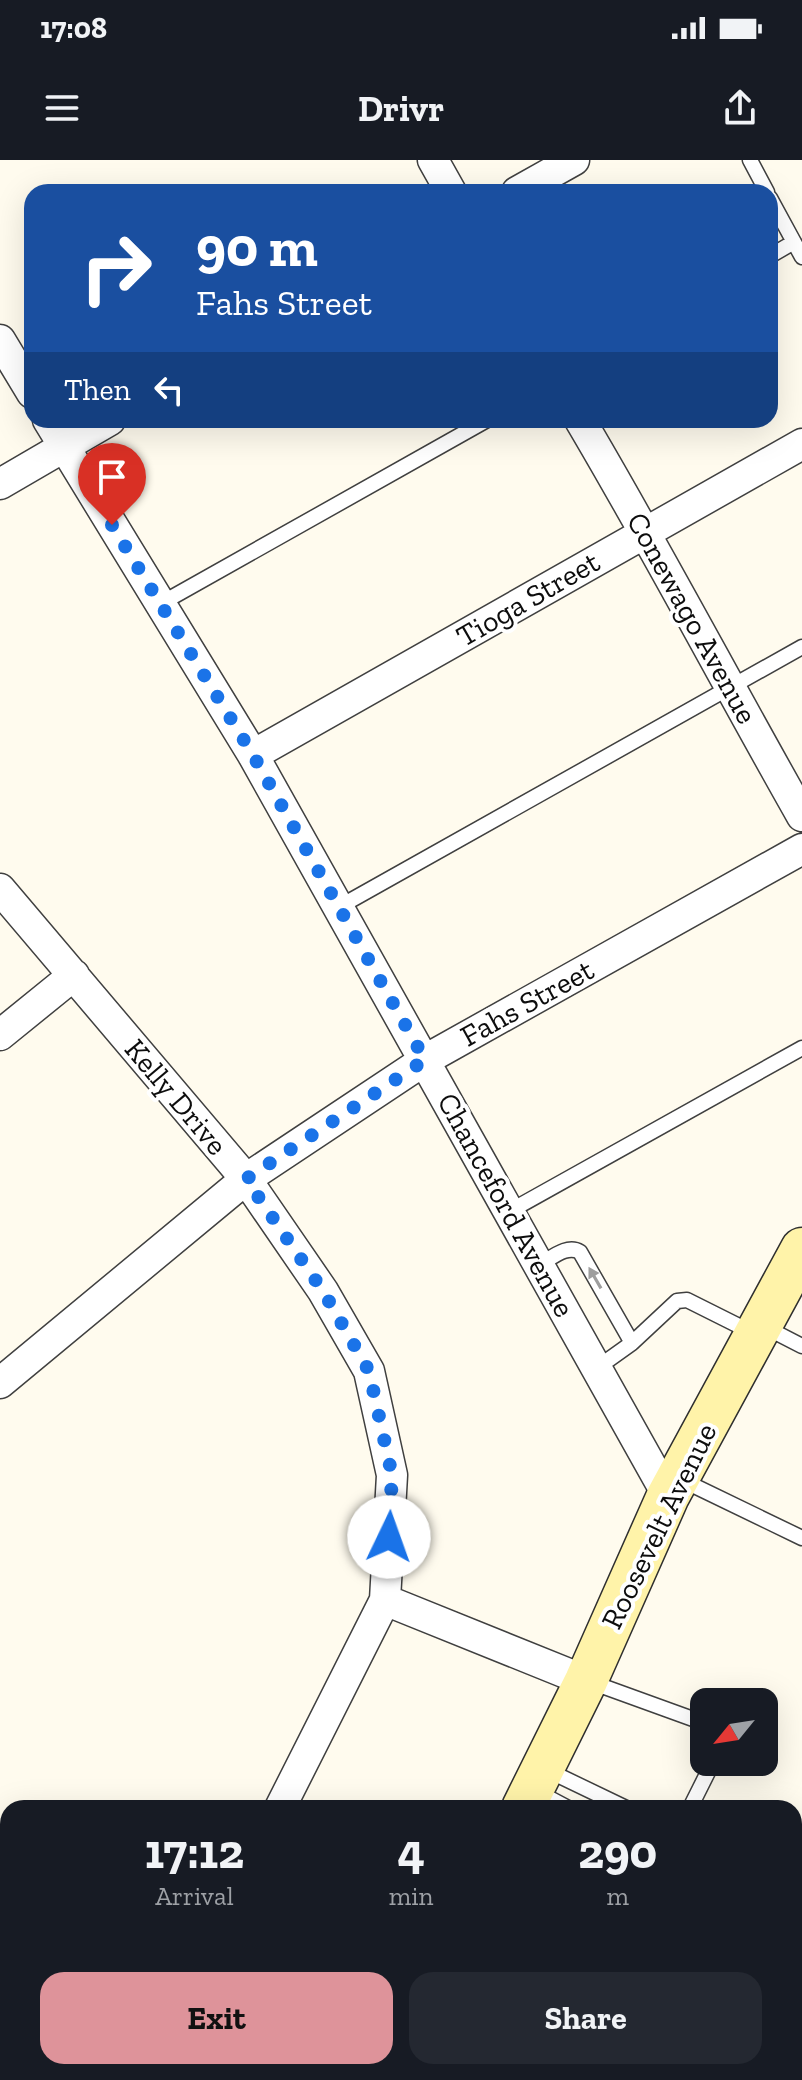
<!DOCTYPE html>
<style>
body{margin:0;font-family:"Zilla Slab",serif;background:#242831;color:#f1f3f6;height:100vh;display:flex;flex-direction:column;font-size:30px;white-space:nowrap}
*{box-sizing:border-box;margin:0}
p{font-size:26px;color:#9ea1a6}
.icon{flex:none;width:44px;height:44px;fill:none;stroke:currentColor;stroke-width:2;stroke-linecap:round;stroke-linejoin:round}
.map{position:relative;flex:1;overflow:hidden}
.panel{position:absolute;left:0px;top:1640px;width:802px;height:280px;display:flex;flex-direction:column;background:#171b24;border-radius:24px 24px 0 0;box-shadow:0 8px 32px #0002}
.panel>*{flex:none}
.top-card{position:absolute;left:24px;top:24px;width:754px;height:244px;border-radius:24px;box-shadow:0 8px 32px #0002;background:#1a4fa0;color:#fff;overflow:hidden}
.needle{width:52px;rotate:240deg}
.buttons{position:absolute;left:690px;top:1528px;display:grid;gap:16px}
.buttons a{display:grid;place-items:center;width:88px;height:88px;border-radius:16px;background:#171b24;box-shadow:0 8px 32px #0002;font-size:40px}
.pin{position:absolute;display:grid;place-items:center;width:68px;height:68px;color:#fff;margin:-82px -34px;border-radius:50% 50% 50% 0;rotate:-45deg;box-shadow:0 0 8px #0007}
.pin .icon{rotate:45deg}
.me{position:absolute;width:88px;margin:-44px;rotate:3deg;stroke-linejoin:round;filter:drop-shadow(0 0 6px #0008)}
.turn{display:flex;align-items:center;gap:28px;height:168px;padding:0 40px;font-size:36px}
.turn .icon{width:104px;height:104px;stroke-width:2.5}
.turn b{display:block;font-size:56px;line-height:68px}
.then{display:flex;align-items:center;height:76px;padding:0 40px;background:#0003;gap:16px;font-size:30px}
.eta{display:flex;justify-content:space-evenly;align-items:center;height:136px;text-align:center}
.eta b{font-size:48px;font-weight:700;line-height:56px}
.primary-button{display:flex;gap:16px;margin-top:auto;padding:16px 40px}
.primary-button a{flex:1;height:92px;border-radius:24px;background:#de939a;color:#111;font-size:32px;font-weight:700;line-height:92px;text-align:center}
.primary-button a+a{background:#242831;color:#f1f3f6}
.status{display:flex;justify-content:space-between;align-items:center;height:56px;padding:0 40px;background:#171b24;direction:ltr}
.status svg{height:22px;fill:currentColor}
header{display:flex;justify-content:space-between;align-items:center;height:104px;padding:0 40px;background:#171b24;font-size:36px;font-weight:700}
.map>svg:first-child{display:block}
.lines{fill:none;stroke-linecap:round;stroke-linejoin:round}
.lane-casing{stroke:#404040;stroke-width:17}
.street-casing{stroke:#404040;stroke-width:33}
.secondary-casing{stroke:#2f2f2f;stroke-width:45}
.lane{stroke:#fff;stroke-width:14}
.street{stroke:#fff;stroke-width:30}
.secondary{stroke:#fff3a9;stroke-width:42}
.oneway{fill:#9e9e9e}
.route{stroke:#1a73e8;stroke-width:14;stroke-dasharray:0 25.2}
.labels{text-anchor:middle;stroke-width:8;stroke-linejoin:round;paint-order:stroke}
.street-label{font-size:30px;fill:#0d0d0d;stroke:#fff}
</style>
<div class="status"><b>17:08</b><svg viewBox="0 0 49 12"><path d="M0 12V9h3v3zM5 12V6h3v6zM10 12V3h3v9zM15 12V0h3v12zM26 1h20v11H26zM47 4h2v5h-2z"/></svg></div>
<header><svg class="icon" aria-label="menu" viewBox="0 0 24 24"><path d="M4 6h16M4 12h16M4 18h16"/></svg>Drivr<svg class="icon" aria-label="share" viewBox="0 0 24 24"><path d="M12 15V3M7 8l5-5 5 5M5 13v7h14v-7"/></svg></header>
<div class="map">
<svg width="802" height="1920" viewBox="0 0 802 1920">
<rect width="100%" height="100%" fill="#fffbee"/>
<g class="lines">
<g class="lane-casing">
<path id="lane" d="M750,0L767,32
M770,38L802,97
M770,96L794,82
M160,444L487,260
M339,747L802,487
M510,1051L802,888
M539,1105C552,1098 567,1084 580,1092L632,1183
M765,1167L802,1186
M597,1208L632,1183L677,1141L687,1140L751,1172
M680,1319L802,1378
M588,1521L704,1563
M547,1610L626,1648
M536,1631L568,1648
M690,1648L713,1602
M794,1764L802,1768
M526,1920L530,1912
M609,1920L613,1912
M697,1920L701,1912"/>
</g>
<g class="street-casing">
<path id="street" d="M433,0L451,32
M517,32L574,0
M0,180L32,233
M48,260L253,595L668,1336
M580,260C657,390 727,524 802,656
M0,324L110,260
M253,595L802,284
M0,729L246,1019L323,1131L369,1211L392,1315L385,1440L280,1648
M0,875L74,815
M0,1223L246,1019L425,900L802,689
M385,1440L586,1521
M143,1920L147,1912"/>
</g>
<g class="secondary-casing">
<path id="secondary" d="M523,1648L586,1521L668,1336L802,1089
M389,1920L393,1912"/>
</g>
<use href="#lane" class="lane"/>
<use href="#street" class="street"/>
<use href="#secondary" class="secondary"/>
</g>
<defs><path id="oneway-solid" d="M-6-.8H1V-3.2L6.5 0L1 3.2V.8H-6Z" transform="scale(2)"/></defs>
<use class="oneway" href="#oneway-solid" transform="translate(595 1118) rotate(-120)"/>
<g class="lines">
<path class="route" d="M112,365L253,595L425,900L246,1019L323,1131L369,1211L392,1315L389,1377"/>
</g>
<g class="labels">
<g class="street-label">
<text transform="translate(528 439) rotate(-30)" y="10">Tioga Street</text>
<text transform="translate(692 458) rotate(61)" y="10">Conewago Avenue</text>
<text transform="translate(527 843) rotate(-29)" y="10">Fahs Street</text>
<text transform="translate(176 937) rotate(50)" y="10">Kelly Drive</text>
<text transform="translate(506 1045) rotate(61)" y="10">Chanceford Avenue</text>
<text transform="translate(659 1366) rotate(-64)" y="10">Roosevelt Avenue</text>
</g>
</g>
</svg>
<div class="buttons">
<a><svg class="needle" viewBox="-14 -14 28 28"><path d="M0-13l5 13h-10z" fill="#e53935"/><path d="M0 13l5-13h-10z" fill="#9ea1a6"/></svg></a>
</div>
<div class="pin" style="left:112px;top:365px;background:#d93025"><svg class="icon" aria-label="arrive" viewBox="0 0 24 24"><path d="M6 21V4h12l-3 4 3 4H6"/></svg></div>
<svg class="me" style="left:389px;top:1377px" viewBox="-20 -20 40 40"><circle r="19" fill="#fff"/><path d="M0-13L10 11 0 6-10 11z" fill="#1a73e8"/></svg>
<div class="top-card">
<div class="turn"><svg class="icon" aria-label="right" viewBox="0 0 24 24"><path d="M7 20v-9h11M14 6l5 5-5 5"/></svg><div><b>90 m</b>Fahs Street</div></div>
<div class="then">Then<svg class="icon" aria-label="left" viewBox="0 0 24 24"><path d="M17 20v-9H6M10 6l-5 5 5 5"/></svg></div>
</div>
<section class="panel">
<div class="eta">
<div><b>17:12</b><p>Arrival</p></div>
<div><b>4</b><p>min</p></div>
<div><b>290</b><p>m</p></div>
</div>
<div class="primary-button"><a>Exit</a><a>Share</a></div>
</section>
</div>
